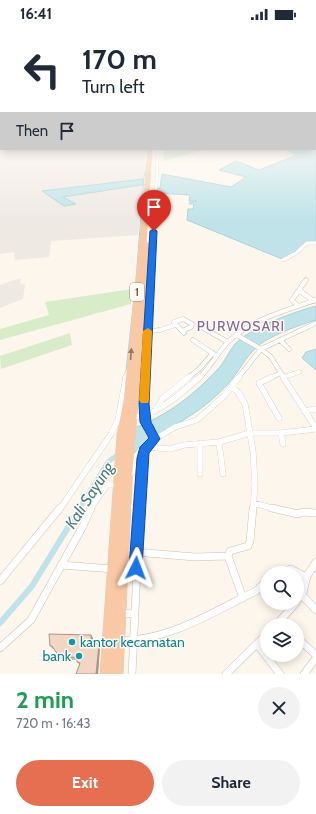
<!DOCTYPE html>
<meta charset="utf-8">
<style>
body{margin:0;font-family:Cabin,sans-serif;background:#f2f2f3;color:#1f2937;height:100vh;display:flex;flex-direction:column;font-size:15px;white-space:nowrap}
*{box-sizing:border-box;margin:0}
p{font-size:13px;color:#747a83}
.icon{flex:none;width:22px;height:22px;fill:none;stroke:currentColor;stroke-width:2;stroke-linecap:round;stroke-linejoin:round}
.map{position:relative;height:646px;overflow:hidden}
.sheet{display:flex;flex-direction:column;background:#fff;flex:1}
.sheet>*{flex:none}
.top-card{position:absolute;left:0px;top:0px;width:316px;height:122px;box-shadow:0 2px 10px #0003;background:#fff;color:#1f2937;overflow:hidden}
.buttons{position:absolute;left:260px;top:538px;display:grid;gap:8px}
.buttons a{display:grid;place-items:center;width:44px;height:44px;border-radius:50%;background:#fff;box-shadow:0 2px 10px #0003;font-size:20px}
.pin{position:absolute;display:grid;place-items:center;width:34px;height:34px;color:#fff;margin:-41px -17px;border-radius:50% 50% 50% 0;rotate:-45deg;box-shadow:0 0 4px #0007}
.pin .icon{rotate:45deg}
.me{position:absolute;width:44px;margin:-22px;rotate:3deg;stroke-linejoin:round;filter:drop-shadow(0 0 3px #0008)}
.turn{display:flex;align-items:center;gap:14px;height:84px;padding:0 16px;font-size:18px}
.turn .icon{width:52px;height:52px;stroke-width:2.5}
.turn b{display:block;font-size:28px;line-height:34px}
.then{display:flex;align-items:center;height:38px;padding:0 16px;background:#0003;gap:8px;font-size:15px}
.round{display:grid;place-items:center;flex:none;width:42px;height:42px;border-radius:21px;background:#f2f2f3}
.summary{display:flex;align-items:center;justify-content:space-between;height:68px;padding:0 16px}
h1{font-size:24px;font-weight:700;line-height:30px;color:#1e9e55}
.primary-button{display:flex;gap:8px;margin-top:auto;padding:8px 16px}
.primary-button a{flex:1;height:46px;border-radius:24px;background:#e76f51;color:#fff;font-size:16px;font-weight:700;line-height:46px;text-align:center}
.primary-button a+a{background:#f2f2f3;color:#1f2937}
.status{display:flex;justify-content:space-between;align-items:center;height:28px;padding:0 20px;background:#fff;direction:ltr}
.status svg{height:11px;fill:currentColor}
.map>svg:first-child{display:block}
.industrial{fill:#efe9e4}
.green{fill:#d8ecc9}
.water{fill:#bfe3e8;stroke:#a5d3da}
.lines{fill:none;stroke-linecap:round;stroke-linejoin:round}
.stream{stroke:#a5d3da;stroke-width:1}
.canal-far1{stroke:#bfe3e8;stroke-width:5}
.canal{stroke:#bfe3e8;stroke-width:6}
.minor-far4-casing{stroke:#d1beb0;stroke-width:3}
.minor-far3-casing{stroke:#d1beb0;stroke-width:4}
.minor-far2-casing{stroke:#d1beb0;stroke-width:5}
.minor-far1-casing{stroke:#d1beb0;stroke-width:6}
.minor-casing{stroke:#d1beb0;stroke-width:8}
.trunk-casing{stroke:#dad1cd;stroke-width:1}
.minor-far4{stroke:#fff;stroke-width:2.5}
.minor-far3{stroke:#fff;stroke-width:3.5}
.minor-far2{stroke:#fff;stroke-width:4}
.minor-far1{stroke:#fff;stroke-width:5.5}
.minor{stroke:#fff;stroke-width:7}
.trunk{fill:#f9c8a4;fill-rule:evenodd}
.wall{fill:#d1b7a8}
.shaded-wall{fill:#aa9588}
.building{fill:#f3d5c3;stroke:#aa9588}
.oneway{fill:#9a7763}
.route{fill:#1a73e8;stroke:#114b97}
.slow{fill:#f59e0b}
.culture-dot{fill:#0f9aa8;stroke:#fffaf3;stroke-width:1.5}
.labels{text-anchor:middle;stroke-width:3;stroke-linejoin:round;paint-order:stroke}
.shield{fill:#fffaf3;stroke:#a28b7f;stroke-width:1}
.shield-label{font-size:11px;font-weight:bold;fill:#7a5c4d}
.quarter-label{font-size:14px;letter-spacing:1px;fill:#846695;stroke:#fffaf3}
.near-culture-label{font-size:14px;fill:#0d838f;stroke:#fffaf3;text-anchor:start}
.near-water-label{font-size:16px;font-style:italic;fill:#437c86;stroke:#fffaf3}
</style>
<div class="status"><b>16:41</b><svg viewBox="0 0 49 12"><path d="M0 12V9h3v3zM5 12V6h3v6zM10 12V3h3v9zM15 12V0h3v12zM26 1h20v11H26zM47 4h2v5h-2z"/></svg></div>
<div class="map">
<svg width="316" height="646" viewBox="0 0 316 646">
<rect width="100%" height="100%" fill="#fdf6ec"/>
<path class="industrial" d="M0,102L1,121H146L143,151L43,163L64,178L76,176L62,169L143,157L138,207L51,213L49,229L15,232L14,224L0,226Z
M21,250L20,256H25L23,271L0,280V257Z"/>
<path class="green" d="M163,121H207L164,133Z
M132,261L131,276L0,312V301L49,287L45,274Z
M70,305L72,317L1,341L0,328Z"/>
<path class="water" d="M285,121H309L313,123L316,121V215L308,213L302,220L282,231L187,192L188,181H193L194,176H189L190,174L197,173H189L190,167L157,165V161L160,160L162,146L231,159L246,149L219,142L236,133L259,142L297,127Z
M143,151V157H141L63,169L76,176L64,178L42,163Z
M316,278V292C302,296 269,308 258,318C245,329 239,344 228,356C218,367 204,379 191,387C170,402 151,405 133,426L134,400C167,388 195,366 219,340C225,333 229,323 236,315C252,299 294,284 316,278Z
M316,321V342L302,330L306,324Z"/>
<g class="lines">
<path class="stream" d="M136,252L144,148L147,136
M126,343L135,261"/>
<path class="canal-far1" d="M79,481L108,434L120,425"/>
<path class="canal" d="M0,595L32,558L80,480"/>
<g class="minor-far4-casing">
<path id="minor-far4" d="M156,166L158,121"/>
</g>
<g class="minor-far3-casing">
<path id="minor-far3" d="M283,232L296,225L307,215H316
M151,247L156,165"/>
</g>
<g class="minor-far2-casing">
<path id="minor-far2" d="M300,263L314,273
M298,278L292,272L306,252
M183,291L192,296L191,299L182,303L174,294Z
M203,300L228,314
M182,303L184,305
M140,304L160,302L175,297
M237,307L261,321L271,329L284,350
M193,312L215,327
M280,312L289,321
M284,349L299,344
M125,350L129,342
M145,350L151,246
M188,350L199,341L213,325
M199,350C211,339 218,323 230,312C253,291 287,282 316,272
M238,350L261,321L316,295
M270,350L281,345"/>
</g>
<g class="minor-far1-casing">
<path id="minor-far1" d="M145,349C144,371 143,392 155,411L152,413
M272,349L259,355L279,390
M283,349L316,400
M232,359L238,364L245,376L253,423L255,456L253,481
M156,381L163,370L189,349
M304,383L316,381
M133,389C155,389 183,364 200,349
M281,405L283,416
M219,414L223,446
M200,415V446
M147,419L170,421L184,417L219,414L250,405H281L316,401
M132,445L137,427L143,419
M253,475L276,481
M130,479H140
M60,481L111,406L118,392L126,349
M90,481L107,457H118
M140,481L143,423L155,411L175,399L197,392L224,368L239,349"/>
</g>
<g class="minor-casing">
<path id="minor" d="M272,480L298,486L303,484L316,485
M123,525L135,524L195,529L228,528L230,523L248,518L250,513L253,480
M228,528L243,570
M61,537L113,541
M280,545L291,541L306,549
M0,553L60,480
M302,567L316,582
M297,573L303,565L307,548L316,534
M120,585L134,586
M282,591L287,597
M276,597L296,575
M297,610L316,627
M119,612C165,615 215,583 256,563L267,553
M257,616L280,646
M0,620L31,592L83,498L91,480
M132,646L140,480
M226,646L267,606
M304,646L316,630"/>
</g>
<g class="trunk-casing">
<path id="trunk" d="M148,121H152L146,215H150L151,216L133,435L123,646H100L117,407L124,370L143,181Z"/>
</g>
<use href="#minor-far4" class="minor-far4"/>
<use href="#minor-far3" class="minor-far3"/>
<use href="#minor-far2" class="minor-far2"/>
<use href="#minor-far1" class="minor-far1"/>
<use href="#minor" class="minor"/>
<use href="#trunk" class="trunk"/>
</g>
<path class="wall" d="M93,610L92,616H99L100,619L98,646H76L80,637L77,634V632H62L54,621H53L50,618Z"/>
<path class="shaded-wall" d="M91,607L93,610L92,619L91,615Z
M99,616L100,619L98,646H96Z"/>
<path class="building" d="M49,606L91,607V615L99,616L96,646H76L80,635L77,634V629L60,630L52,618H50Z"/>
<defs><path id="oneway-solid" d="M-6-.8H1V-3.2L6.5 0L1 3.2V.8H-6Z"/></defs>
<use class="oneway" href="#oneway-solid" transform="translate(131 326) rotate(-86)"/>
<linearGradient id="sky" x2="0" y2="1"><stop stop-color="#97c7e8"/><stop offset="0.53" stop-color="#fefbf6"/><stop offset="1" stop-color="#fefbf6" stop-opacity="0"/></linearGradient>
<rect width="316" height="193" fill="url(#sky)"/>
<path class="route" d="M154,201L157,203L149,376L151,394L160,411L149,425L142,540L140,545L136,547L131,545L129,540L137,430L140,419L149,410L140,394L139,376L150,203Z"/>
<path class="slow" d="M148,300L152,303L149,372L148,375H141L139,372L143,303Z"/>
<g class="culture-dot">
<circle cx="72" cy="614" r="4"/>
<circle cx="79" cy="628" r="4"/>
</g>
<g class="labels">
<rect class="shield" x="130" y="255" width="14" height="18" rx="3"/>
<g class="shield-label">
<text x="137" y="268">1</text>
</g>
<g class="quarter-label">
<text x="241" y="303">PURWOSARI</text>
</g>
<g class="near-culture-label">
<text x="80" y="619">kantor kecamatan</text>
<text x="71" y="633" text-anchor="end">bank</text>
</g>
<g class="near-water-label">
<text transform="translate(89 467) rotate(-57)" y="6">Kali Sayung</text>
</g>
</g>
</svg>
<div class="buttons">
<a><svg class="icon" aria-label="search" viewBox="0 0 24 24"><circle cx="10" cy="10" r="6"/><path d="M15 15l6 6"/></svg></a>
<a><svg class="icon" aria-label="layers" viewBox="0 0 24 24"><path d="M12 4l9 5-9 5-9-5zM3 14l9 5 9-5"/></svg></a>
</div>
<div class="pin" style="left:154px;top:203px;background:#d93025"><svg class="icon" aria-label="arrive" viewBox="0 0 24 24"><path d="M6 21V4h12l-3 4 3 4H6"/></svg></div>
<svg class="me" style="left:136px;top:540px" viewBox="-20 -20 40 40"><path d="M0-17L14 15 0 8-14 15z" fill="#1a73e8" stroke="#fff" stroke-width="4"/></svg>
<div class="top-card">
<div class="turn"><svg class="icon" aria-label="left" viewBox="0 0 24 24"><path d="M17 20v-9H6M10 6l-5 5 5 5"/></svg><div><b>170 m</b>Turn left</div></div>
<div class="then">Then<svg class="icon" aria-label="arrive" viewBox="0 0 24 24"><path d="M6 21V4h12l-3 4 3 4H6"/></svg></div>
</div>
</div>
<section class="sheet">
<div class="summary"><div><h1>2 min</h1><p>720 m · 16:43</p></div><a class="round"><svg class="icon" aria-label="close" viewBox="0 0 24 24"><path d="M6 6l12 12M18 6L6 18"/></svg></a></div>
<div class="primary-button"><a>Exit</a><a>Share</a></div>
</section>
